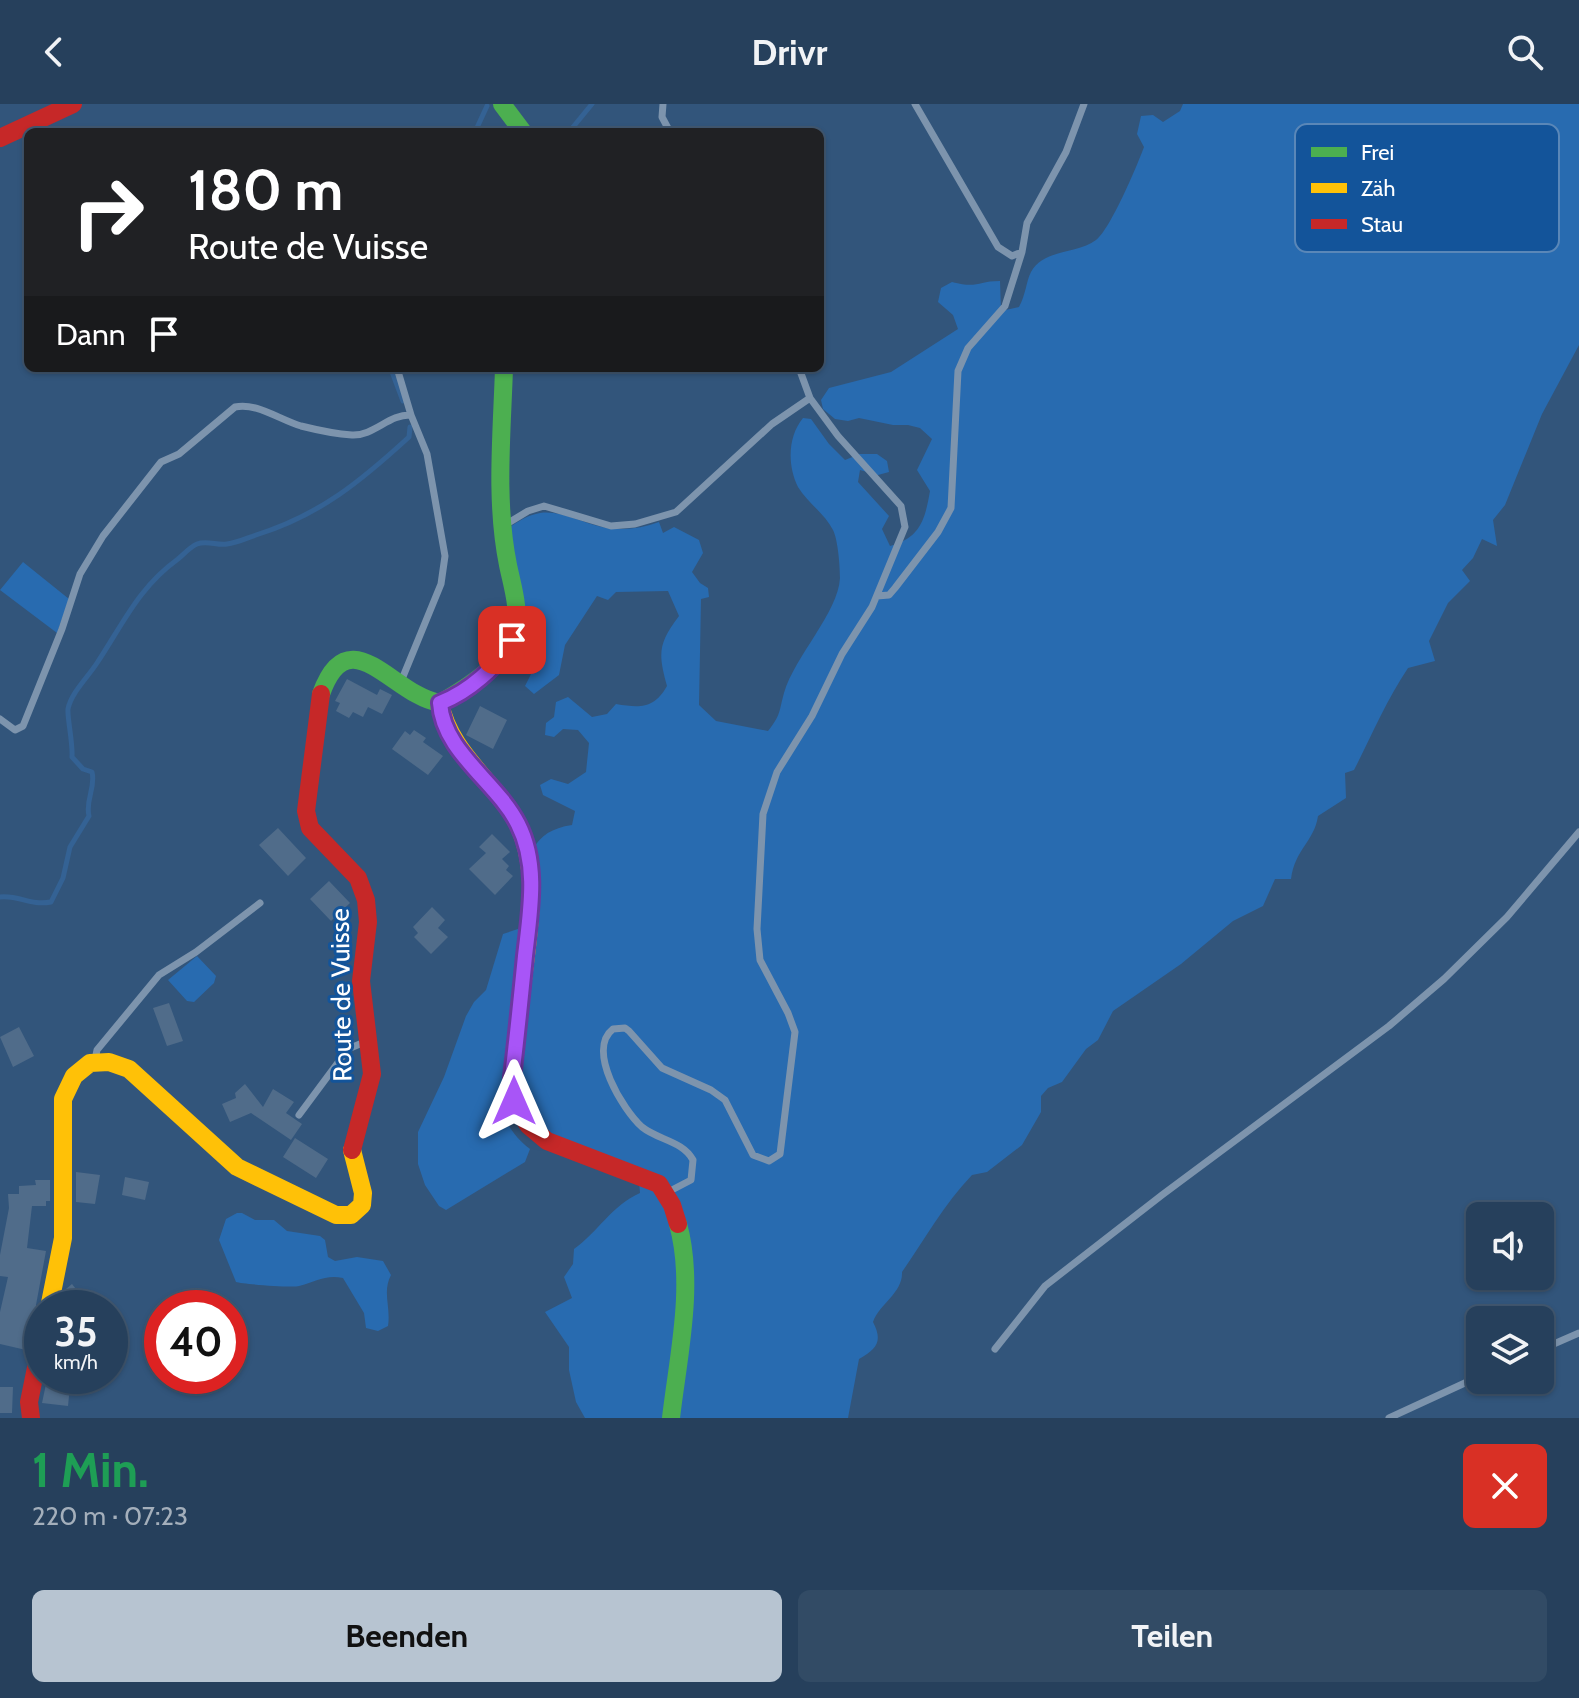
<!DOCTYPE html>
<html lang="de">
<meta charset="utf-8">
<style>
body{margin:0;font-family:Cabin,sans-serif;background:#324b65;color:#f1f3f6;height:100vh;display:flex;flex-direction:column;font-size:30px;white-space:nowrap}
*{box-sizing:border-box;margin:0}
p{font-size:26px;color:#a4afbb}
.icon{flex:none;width:44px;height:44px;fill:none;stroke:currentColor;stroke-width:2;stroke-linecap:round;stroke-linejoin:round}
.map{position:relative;height:1314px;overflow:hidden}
.side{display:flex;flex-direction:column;background:#26405c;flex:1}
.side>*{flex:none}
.banner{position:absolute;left:24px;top:24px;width:800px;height:244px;border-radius:12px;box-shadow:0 2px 6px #0004,0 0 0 2px #425972;background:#202124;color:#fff;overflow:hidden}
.controls{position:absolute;left:1466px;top:1098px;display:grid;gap:16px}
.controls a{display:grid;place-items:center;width:88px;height:88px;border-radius:12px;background:#26405c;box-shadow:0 2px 6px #0004,0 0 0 2px #425972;font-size:40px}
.speed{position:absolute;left:24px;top:1186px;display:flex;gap:16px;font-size:40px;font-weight:700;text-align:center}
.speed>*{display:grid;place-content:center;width:104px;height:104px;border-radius:50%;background:#26405c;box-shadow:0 2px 6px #0004,0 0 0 2px #425972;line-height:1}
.speed small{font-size:20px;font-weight:400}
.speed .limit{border:12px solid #d22;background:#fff;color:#111}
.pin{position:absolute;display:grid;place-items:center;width:68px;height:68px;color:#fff;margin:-34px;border-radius:16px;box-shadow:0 4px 12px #0006}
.me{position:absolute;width:88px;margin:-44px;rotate:0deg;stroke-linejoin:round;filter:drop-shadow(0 0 6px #0008)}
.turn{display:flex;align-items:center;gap:28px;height:168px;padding:0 32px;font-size:36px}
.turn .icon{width:104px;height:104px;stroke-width:2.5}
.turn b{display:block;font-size:56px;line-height:68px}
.then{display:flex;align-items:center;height:76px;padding:0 32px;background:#0003;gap:16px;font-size:30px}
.round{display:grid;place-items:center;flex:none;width:84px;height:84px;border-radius:12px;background:#324b65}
.head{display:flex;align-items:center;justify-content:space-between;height:136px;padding:0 32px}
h1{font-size:48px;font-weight:700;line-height:60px;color:#1e9e55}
.cta{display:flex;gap:16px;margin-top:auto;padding:16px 32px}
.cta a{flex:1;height:92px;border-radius:12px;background:#b7c4d1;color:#111;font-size:32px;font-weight:700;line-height:92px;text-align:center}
.cta a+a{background:#324b65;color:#f1f3f6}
header{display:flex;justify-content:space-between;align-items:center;height:104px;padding:0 32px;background:#26405c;font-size:36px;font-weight:700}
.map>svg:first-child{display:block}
.green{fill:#286bb0}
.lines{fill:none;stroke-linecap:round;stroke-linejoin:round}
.stream{stroke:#346294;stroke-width:5}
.building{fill:#506c8a}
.lane{stroke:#7d94ad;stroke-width:7}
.fast{stroke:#4caf50;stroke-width:18}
.slow{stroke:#ffc107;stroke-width:18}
.jam{stroke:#c62828;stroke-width:18}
.route-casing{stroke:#6d37a1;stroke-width:20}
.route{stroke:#a855f7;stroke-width:14}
.labels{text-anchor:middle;stroke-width:6;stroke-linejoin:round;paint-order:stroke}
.street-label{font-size:26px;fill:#fff;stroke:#13549a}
.key{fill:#13549a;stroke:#5a87b8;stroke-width:2}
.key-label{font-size:22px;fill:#fff}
</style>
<header><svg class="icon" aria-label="back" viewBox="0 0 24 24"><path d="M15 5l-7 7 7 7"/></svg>Drivr<svg class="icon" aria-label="search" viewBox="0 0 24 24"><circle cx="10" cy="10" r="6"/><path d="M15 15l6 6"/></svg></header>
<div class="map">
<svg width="1579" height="1314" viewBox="0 0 1579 1314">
<rect width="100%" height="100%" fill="#32557b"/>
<path class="green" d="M1183,0H1579V241L1542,310L1505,401L1493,416L1497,442L1482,435L1473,454L1462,466L1470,477L1448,499L1429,537L1435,557L1408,564C1386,597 1372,631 1354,666L1345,669L1346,694L1318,712C1314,738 1295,745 1291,775H1275L1263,802L1233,817L1181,860L1113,907L1098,936L1086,945L1062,978L1048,984L1041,992V1008L1022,1041L987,1068L972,1071C944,1100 925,1135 902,1168C903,1189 880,1199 873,1218C883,1237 877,1245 859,1255L848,1314H585L576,1298L569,1266V1243L545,1208L572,1194L564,1173L573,1160L574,1145C598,1128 612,1101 640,1089L638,1065L566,1041L529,1014L508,979L502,976C497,1005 507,1027 530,1045L525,1058L446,1106L439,1102L425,1081L418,1060V1028L444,973L466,912L474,898L486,886L503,830L527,822C528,778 516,729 572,721L575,707L543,691L540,681L551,675L568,680L586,668L589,639L578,626L563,625L554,633L545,631L546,619L554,613L556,598L568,593L592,613L607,610L616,600C640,604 654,605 667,582C658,549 658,540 679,512L668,487L616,488L608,496L597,492L565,541L559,571L534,590L525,582L531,570L503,563L513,549L505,426C516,419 527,411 540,409C561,406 582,419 602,423C622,427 640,425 659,418L663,429L674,423L699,436L703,449L692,468L700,479L708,484L709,493L701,495L699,601L716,617L768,627C781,611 779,607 784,589C795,552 838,509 840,474C840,462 838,436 833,426C825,410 807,398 798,383C787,361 788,332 803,314L811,315L829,340L845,356L860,350H877L887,357L889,368L878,371L860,366L858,378L889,412L882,425L890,442C920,434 925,416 930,387L917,366L932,335L920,324L908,321H893L859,314L848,317L835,315L823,305L821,296L829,284L891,268L958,225L953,211L938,198L941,184L952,178C978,185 977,177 1000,177L1001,207L1019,203C1026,190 1026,178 1031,168C1043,145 1078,150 1096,136C1110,126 1137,62 1144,43L1137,30L1141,12L1153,11L1163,18L1180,7Z
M23,458L69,495L57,529L0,486Z
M197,852L216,872L214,879L194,898L187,897L168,876Z
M237,1109H242L255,1116H274L287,1127L320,1132L325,1136L328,1153L335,1157L357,1153L383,1157L391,1171C382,1188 391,1203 388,1222L378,1227L366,1224L364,1209L343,1174C326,1170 315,1178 299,1182C292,1184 242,1180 236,1178L219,1136L226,1115Z"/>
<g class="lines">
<path class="stream" d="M475,28L487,2
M569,28L592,0
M391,265L403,297
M0,793C20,791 30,802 51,798L63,774L70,743L89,712C85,696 96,684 92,668L83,665L72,653C73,639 67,613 68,605C71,589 88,573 97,559C123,520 138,484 178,455C184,450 190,443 197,440C207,436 218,442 227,440C237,439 247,434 256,431C320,411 361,377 409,333L410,323"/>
</g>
<path class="building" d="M347,575L377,591L380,585L392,591L382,610L368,603L363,613L353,608L349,614L336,607L340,599L335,597Z
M480,602L507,616L493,645L466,631Z
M414,626L426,634L423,638L443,652L428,671L392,645L405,627L410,631Z
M278,724L306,754L288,772L259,741Z
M492,730L510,748L502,755L509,762L506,766L513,772L495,791L469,765L486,749L479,743Z
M329,777L350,799L331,817L310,795Z
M432,803L445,816L438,824L448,833L431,850L414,833L418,829L413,823Z
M169,899L183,937L167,942L153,904Z
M19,923L34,952L13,963L0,933Z
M245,980L263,1003L273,985L294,998L286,1009L302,1020L291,1036L251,1009L230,1018L222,1000L236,994L235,989Z
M295,1034L328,1055L316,1074L283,1053Z
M76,1068L100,1071L95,1100L76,1098Z
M125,1073L149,1078L145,1096L122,1091Z
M35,1076H50V1097H46V1102H32L27,1144L46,1147L36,1201L40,1213L38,1222L30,1231L26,1246L0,1240V1208L8,1173L0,1172V1151L9,1104L8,1090H19V1082L36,1081Z
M72,1180L91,1204H62L66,1185Z
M46,1280L70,1282L68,1302L42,1299Z
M0,1283H13L12,1309H0Z"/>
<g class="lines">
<path class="lane" d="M663,0L662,13L670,28
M915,0L998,143L1012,152L1022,148L1027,119L1066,48L1084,0
M397,264L411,311
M505,421L528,407L544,402L611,422L635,420L676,408L772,320L810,294
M877,492L889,491L895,484L938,428L951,404L958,267L968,244L1005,202L1022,148
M0,615L15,626L23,622L62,525L80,470L103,432L161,358L179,350L235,303C256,298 280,316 301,322C317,326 336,330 352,331C374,332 389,310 411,311L427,350L445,452L441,480L400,580
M95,956L97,946L159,871L196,848L260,799
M299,1011L348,945L367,937
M668,1088L691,1076L693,1056C683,1037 658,1036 642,1023C623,1006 586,946 613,925L625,924L629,927L662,964L711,986L725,996L753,1051L769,1057L780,1050L795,928L788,909L760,856L757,825L763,710L777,668L812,612L842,550L872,503L905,423L901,402L838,332L810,294L799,264
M995,1245L1045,1182L1162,1091L1389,922L1444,875L1507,813L1579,728
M1540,1246L1579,1229
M1389,1314L1480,1272"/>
<path class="fast" d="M502,0L523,28
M321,590C349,511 393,592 440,599C470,582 502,562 514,528C521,508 512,481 508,461C495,397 502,329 504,264
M671,1314C678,1253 695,1181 678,1120"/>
<path class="slow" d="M440,599C449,644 485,670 510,707C543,755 529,822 523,876
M49,1204L63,1134V995L74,972L90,959L109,958L129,965L237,1063L336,1111H351L362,1101L363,1089L352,1046"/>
<path class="jam" d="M0,34L73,0
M321,590L306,707L310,724L358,774L366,796L368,818L361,877L372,970L352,1046
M523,876L512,973L516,1002L528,1021L547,1037L659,1080L672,1101L678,1120
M31,1314L29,1298L42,1234"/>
</g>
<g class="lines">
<g class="route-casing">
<path id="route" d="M512,536C498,563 468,588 440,599C443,648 497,678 518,720C539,761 530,808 525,852C521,892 517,932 512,973L514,997"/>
</g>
<use href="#route" class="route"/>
</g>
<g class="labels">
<g class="street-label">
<text transform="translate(341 891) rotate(-91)" y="9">Route de Vuisse</text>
</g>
</g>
<rect x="1295" y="20" width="264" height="128" rx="12" class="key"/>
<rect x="1311" y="43" width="36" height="10" fill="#4caf50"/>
<rect x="1311" y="79" width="36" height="10" fill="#ffc107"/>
<rect x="1311" y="115" width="36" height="10" fill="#c62828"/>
<g class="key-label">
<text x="1361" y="56">Frei</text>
<text x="1361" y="92">Zäh</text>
<text x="1361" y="128">Stau</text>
</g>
</svg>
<div class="controls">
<a><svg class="icon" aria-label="sound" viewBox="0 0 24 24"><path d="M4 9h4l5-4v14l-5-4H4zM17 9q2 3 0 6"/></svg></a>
<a><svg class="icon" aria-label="layers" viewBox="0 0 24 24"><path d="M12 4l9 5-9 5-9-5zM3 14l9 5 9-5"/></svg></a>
</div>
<div class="speed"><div>35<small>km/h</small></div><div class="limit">40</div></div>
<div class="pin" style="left:512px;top:536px;background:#d93025"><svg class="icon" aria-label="arrive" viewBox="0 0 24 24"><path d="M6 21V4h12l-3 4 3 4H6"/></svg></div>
<svg class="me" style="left:514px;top:997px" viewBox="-20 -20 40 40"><path d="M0-17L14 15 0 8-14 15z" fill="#a855f7" stroke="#fff" stroke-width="4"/></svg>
<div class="banner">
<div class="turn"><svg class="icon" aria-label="right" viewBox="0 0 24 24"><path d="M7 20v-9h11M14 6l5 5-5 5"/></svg><div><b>180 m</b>Route de Vuisse</div></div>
<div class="then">Dann<svg class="icon" aria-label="arrive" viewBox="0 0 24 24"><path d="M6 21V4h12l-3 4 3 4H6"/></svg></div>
</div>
</div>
<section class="side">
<div class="head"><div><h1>1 Min.</h1><p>220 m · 07:23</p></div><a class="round" style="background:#d93025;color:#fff"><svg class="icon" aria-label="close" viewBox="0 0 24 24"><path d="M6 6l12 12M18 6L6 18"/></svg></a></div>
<div class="cta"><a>Beenden</a><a>Teilen</a></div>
</section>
